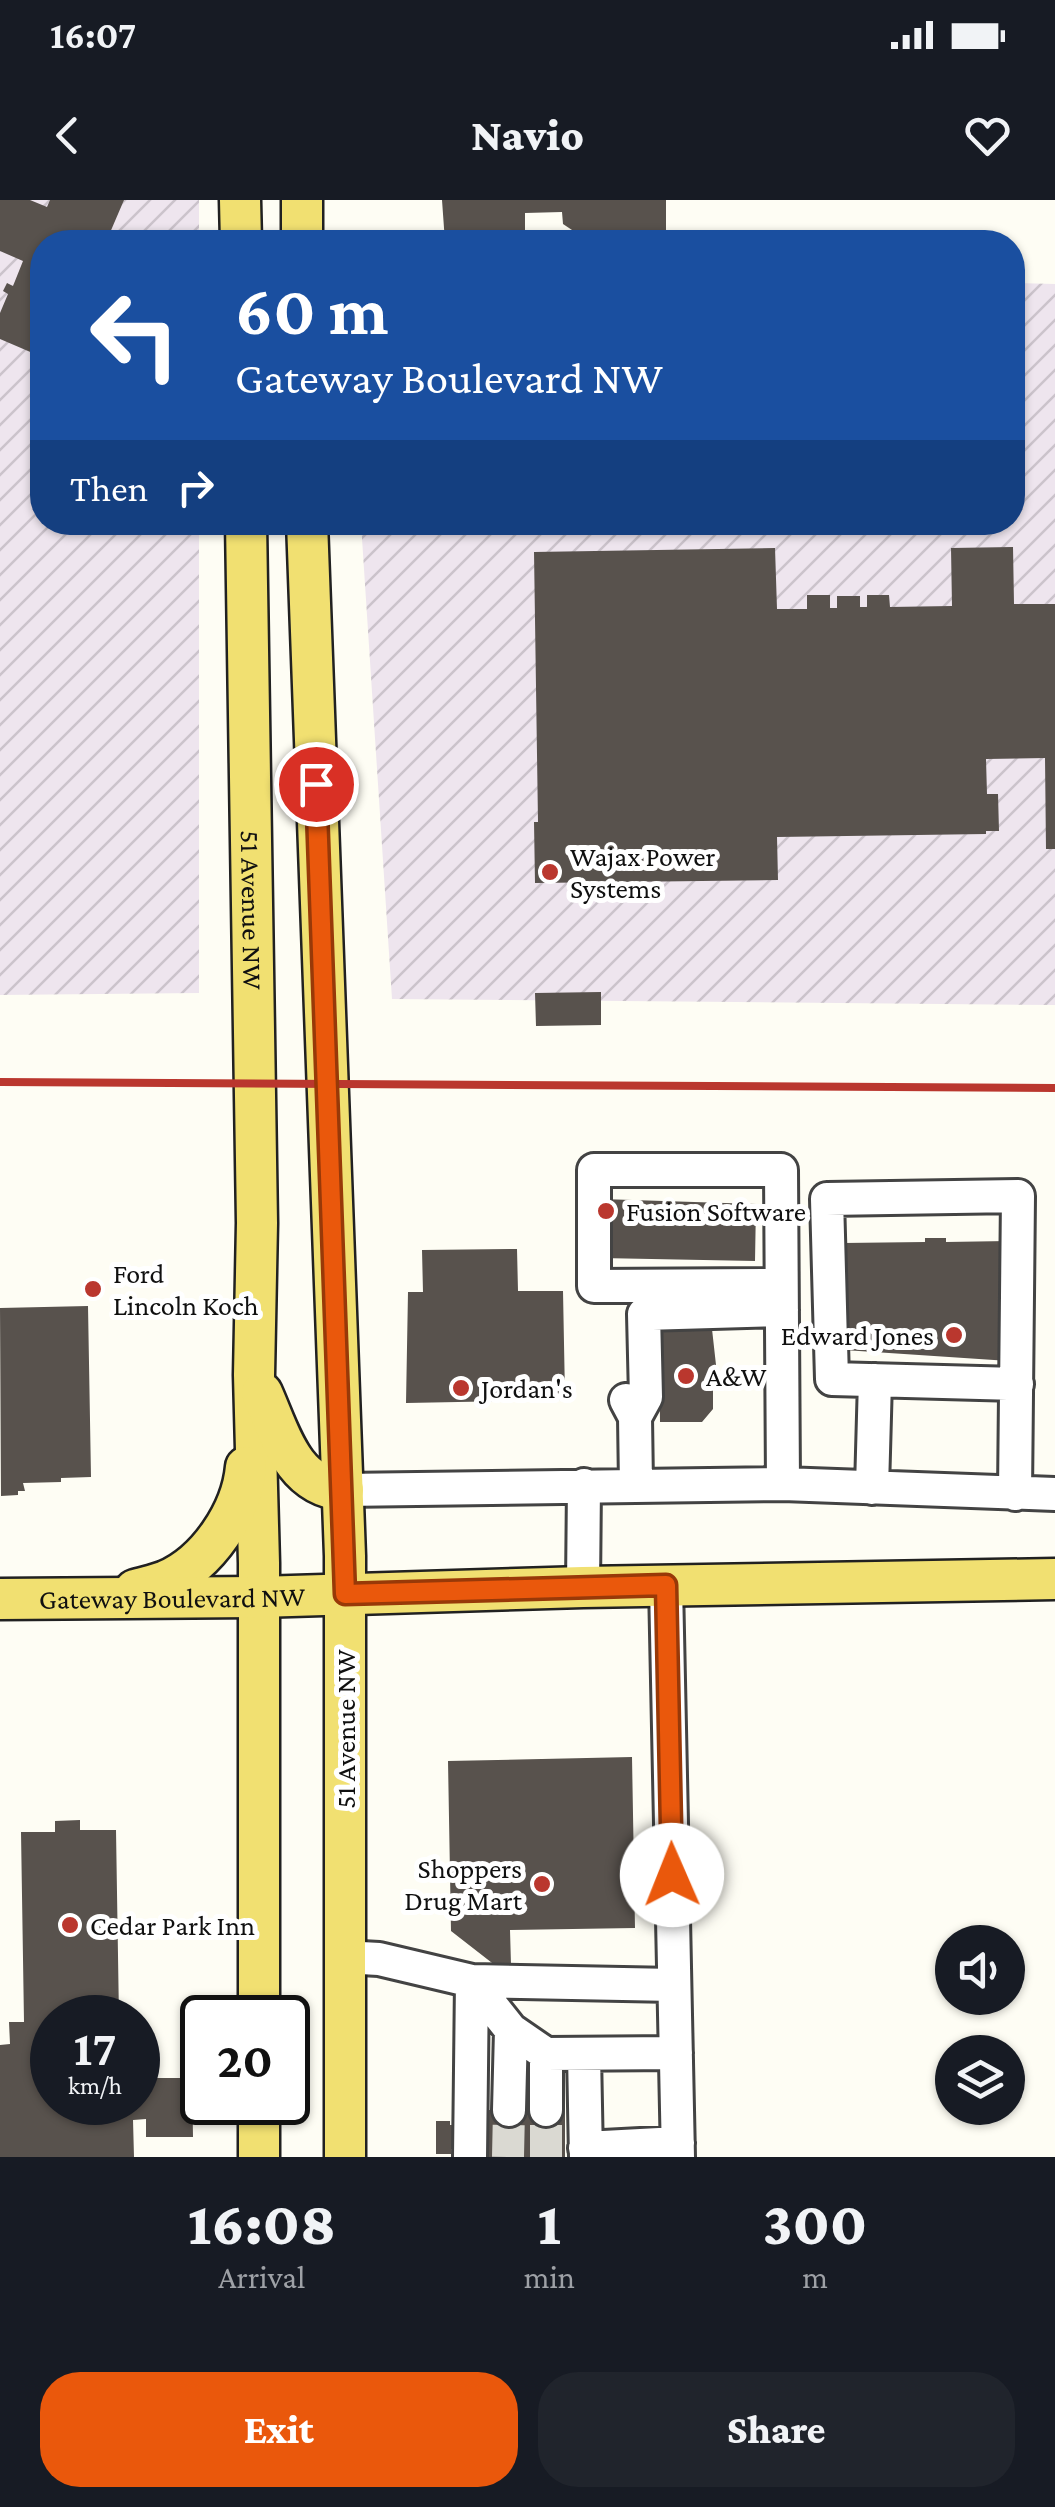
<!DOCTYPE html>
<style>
body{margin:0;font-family:"Crimson Pro",serif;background:#20242c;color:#f1f3f6;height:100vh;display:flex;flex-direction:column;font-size:38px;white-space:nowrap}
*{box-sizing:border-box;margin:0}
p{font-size:32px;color:#9ea1a6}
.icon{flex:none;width:55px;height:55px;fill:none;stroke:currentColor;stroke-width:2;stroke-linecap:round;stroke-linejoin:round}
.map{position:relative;height:1957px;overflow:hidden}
.side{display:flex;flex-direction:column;background:#171b24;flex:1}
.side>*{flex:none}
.banner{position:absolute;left:30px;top:30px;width:995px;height:305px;border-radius:40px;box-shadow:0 2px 8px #0004;background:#1a4fa0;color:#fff;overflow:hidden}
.buttons{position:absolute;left:935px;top:1725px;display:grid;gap:20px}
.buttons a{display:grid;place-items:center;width:90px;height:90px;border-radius:50%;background:#171b24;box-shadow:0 2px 8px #0004;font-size:50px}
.speed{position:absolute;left:30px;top:1795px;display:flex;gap:20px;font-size:50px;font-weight:700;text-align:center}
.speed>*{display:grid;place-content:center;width:130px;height:130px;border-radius:50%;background:#171b24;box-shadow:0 2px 8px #0004;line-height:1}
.speed small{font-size:25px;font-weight:400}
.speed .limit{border:5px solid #111;border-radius:15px;background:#fff;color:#111}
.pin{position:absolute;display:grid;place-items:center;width:85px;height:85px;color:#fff;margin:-42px;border:5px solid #fff;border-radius:50%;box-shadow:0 2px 10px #0007}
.me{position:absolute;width:110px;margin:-55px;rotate:359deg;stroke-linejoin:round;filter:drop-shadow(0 0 8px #0008)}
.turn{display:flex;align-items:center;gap:35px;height:210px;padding:0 40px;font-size:45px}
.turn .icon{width:130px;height:130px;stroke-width:2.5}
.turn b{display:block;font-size:70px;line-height:85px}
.then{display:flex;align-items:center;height:95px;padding:0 40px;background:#0003;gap:20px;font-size:38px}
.eta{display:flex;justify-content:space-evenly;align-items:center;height:170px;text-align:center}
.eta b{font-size:60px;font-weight:800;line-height:70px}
.primary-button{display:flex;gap:20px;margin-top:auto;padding:20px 40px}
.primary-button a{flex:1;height:115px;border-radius:40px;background:#ea580c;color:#fff;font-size:40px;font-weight:800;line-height:115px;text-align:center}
.primary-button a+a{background:#20242c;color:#f1f3f6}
.status{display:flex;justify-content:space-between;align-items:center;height:70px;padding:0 50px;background:#171b24;direction:ltr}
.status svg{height:28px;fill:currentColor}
header{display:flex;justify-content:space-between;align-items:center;height:130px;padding:0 40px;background:#171b24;font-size:45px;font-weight:800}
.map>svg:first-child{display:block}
.industrial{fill:url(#industrial-furrows)}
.building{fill:#58524d}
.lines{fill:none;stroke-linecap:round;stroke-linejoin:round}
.minor-tunnel{stroke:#dad9d2;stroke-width:32;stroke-dasharray:32 16;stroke-linecap:butt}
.minor-casing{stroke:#434343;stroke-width:38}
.major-casing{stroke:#212121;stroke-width:45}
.minor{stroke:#fff;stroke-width:32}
.major{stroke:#f1e071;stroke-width:40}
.rail{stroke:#ba372e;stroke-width:8}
.route-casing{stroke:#983908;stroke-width:25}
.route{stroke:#ea580c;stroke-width:18}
.poi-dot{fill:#ba372e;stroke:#fff;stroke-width:4}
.labels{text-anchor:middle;stroke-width:10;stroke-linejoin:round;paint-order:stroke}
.poi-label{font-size:28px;fill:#101010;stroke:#fff;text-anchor:start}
.street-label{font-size:28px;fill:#101010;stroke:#fff}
</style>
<div class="status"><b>16:07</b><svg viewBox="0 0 49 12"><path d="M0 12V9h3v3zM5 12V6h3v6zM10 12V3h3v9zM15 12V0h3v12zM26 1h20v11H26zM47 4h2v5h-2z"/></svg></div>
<header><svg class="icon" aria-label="back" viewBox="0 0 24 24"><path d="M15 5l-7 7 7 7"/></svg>Navio<svg class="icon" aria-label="heart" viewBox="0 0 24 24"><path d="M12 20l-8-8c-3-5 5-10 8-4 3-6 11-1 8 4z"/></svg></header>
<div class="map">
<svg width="1055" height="1957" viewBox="0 0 1055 1957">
<defs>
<pattern id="industrial-furrows" width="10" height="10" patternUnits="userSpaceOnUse" patternTransform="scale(2.5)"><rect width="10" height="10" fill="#eee5ee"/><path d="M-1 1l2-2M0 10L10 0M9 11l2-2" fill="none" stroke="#cbc3cb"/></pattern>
</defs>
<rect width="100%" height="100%" fill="#fefdf4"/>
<path class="industrial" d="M0,0H199V42H42V322L199,323V793L0,795Z
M1013,83L1055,84V805L392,799L361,323L1012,322Z"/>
<path class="building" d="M0,0H30L47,7L50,0H124L109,35L127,42H42V157L0,139V113L8,94L3,91L7,83L13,86L23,61L0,51Z
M442,0H666V42H588V32H575L563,24L562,12L525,13V42H445Z
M1012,120H1018L1017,212L1012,211Z
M1013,347L1014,404H1055V649H1046L1045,558L986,559L987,594H998L999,631H986V634L777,637L778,680L535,683L534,622H538L534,352L775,348L777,409H807V395H830V408H837V396H860V407H867V395H889L890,407L952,406L951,348Z
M601,792V825L536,826L535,793Z
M601,999L756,1004L755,1061L600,1058Z
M925,1038H946V1042L1008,1041L1009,1161L844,1150L843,1043L925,1042Z
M517,1049L518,1091H563L565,1196H561V1200L406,1203L408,1092H423L422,1050Z
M88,1106L91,1277L61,1278V1282L23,1283L25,1291H18V1295L1,1296L0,1108Z
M659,1129H712L716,1165L713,1166V1209L702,1222H660Z
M632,1557L635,1728L510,1730L511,1765L496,1766L451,1731L448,1561Z
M80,1620V1630H116L119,1818H52V1902H138V1898H145V1878H192L193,1937H146V1919L133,1920L134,1957H0V1845L10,1844L9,1822H24L21,1632H55V1621Z
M479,1910H565V1957H479Z
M436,1921H450V1925H455L456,1949H451V1954H436Z"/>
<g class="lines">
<path class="minor-tunnel" d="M508,1957L509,1910
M546,1957V1910"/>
<g class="minor-casing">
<path id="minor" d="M781,1085L594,1086V970H781L783,1284
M626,1200L635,1217L636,1285
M635,1217L646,1197L644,1114L782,1110
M872,1288L875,1180
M343,1290L783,1284L1055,1294
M1015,1294L1018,996L827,999L832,1179L1017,1184
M666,1385L678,1957
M583,1387L584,1285
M343,1757L379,1759L472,1781L511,1830L546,1854L676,1853
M584,1854L586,1957
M509,1910L511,1830
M546,1910V1854
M585,1948L678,1943
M470,1957L472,1781L674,1785"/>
</g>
<g class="major-casing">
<g id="major">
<path d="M240,0L241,42"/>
<path d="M302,0V42"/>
<path id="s1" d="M246,322L257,1023L254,1175L259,1363V1818"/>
<path d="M307,322L345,1356V1957"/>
<path d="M262,1193C280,1233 292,1286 343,1290"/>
<path d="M135,1390C145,1387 156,1385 166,1381C208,1363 242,1312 246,1267"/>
<path id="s2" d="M0,1399L259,1397L583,1387L1055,1379"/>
<path d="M259,1957V1902"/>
</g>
</g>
<use href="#minor" class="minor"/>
<use href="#major" class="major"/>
<path class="rail" d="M0,882L1055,888"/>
</g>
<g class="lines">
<g class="route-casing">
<path id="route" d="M316,584L345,1394L666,1385L672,1675"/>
</g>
<use href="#route" class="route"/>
</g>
<g class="poi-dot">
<circle cx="550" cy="672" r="10"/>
<circle cx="606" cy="1011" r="10"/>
<circle cx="93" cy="1089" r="10"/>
<circle cx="954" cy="1135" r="10"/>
<circle cx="686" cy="1176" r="10"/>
<circle cx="461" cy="1188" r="10"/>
<circle cx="542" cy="1684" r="10"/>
<circle cx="70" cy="1725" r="10"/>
</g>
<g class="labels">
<g class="poi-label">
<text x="570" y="666">Wajax Power<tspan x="570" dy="32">Systems</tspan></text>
<text x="626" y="1021">Fusion Software</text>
<text x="113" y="1083">Ford<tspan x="113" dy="32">Lincoln Koch</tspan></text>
<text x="934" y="1145" text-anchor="end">Edward Jones</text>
<text x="706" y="1186">A&amp;W</text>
<text x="481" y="1198">Jordan's</text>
<text x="522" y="1678" text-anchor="end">Shoppers<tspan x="522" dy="32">Drug Mart</tspan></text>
<text x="90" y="1735">Cedar Park Inn</text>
</g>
<g class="street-label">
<text dy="10" stroke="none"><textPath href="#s1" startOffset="388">51 Avenue NW</textPath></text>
<text dy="10" stroke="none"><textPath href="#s2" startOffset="172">Gateway Boulevard NW</textPath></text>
<text transform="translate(345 1529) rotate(-90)" y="10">51 Avenue NW</text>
</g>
</g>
</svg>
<div class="buttons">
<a><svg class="icon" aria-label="sound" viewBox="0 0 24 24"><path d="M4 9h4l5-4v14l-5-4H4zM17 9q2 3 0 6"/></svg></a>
<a><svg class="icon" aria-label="layers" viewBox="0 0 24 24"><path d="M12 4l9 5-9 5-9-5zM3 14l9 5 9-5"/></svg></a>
</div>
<div class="speed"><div>17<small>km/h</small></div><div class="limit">20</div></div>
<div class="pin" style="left:316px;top:584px;background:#d93025"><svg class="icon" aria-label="arrive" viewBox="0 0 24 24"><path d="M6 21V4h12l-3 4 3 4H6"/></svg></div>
<svg class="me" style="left:672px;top:1675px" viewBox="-20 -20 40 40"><circle r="19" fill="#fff"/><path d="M0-13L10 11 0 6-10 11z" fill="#ea580c"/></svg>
<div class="banner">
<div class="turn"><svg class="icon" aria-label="left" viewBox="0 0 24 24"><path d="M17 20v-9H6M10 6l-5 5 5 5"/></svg><div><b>60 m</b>Gateway Boulevard NW</div></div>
<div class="then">Then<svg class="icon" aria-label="right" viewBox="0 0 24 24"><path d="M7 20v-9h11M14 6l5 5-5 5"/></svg></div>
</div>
</div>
<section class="side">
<div class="eta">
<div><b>16:08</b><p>Arrival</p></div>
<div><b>1</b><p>min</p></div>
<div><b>300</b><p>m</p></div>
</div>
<div class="primary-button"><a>Exit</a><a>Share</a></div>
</section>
